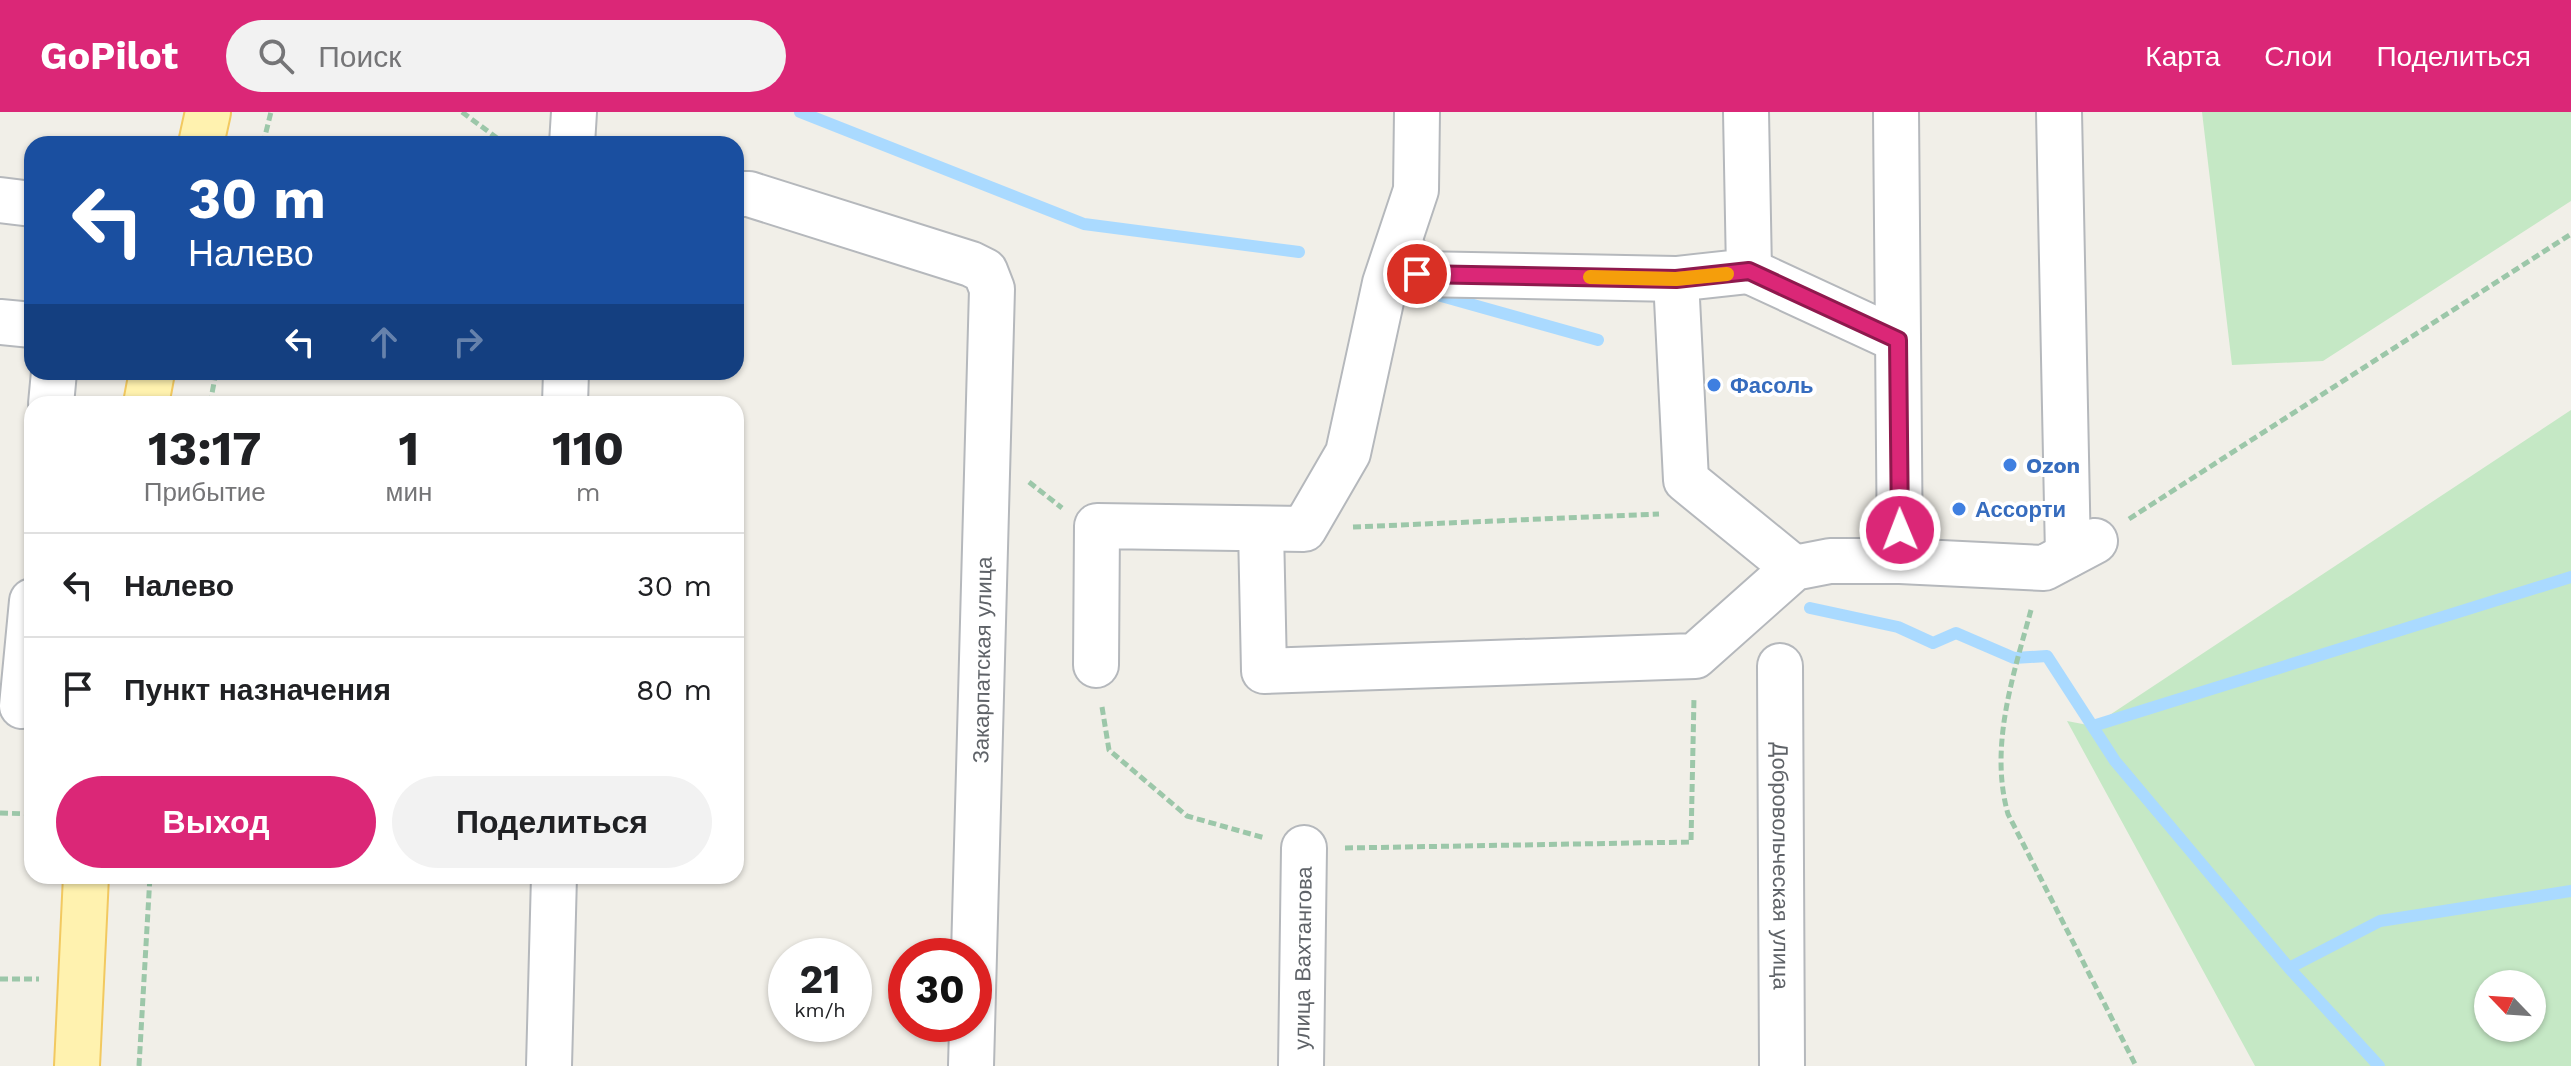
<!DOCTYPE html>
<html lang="ru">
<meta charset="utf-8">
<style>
body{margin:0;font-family:"Work Sans",sans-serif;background:#f2f2f2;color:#202124;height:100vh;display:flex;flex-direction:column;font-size:30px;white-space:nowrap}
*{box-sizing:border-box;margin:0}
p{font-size:26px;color:#757577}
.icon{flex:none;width:44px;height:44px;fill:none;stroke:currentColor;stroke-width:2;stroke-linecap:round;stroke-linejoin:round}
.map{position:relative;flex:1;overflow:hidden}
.details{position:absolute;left:24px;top:284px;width:720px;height:488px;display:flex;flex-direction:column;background:#fff;border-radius:24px;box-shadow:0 2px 6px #0004}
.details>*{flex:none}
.top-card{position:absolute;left:24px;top:24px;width:720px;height:244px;border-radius:24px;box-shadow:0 2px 6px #0004;background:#1a4fa0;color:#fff;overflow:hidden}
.needle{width:52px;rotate:295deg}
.buttons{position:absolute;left:2474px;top:858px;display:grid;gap:16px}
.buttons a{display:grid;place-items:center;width:72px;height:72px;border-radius:50%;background:#fff;box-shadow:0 2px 6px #0004;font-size:40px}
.speed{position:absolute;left:768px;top:826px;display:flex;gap:16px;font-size:40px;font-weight:700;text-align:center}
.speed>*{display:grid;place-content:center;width:104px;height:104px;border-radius:50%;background:#fff;box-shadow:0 2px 6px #0004;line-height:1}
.speed small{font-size:20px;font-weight:400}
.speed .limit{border:12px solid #d22;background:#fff;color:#111}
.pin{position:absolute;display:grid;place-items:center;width:68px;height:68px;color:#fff;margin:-34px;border:4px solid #fff;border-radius:50%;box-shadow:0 2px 8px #0007}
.me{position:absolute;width:88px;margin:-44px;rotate:359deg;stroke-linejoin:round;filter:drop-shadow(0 0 6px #0008)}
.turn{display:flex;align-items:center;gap:28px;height:168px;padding:0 32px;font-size:36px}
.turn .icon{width:104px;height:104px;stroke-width:2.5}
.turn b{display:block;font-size:56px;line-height:68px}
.lanes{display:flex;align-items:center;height:76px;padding:0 32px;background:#0003;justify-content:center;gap:40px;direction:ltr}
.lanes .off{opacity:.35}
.eta{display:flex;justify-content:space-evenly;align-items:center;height:136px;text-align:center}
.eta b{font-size:48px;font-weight:700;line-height:56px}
.primary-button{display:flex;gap:16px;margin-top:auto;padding:16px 32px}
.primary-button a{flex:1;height:92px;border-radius:48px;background:#db2777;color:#fff;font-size:32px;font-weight:700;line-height:92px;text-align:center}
.primary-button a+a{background:#f2f2f2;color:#202124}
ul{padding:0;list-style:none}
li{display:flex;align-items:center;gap:24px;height:104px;padding:0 32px;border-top:2px solid #e0e0e0}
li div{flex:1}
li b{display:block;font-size:30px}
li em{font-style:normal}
header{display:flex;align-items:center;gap:48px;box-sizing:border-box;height:112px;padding:0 40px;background:#db2777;color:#fff}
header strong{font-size:38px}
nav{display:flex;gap:44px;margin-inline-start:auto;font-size:28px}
.search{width:560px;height:72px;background:#f2f2f2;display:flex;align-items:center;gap:20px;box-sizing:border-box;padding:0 28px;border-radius:44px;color:#757577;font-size:30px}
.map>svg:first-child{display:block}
.green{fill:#c5e8c5;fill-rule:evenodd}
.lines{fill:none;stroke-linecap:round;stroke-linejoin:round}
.stream{stroke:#aadaff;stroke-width:12}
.minor-casing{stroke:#b5b8bc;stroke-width:48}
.major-casing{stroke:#f2c960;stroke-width:48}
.path{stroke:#9cc7a9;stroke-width:5;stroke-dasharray:8 4;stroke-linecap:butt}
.minor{stroke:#fff;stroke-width:44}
.major{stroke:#fff2af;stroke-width:44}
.route-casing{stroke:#8e194d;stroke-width:20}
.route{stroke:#db2777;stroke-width:14}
.slow{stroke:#f59e0b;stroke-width:14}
.shop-dot{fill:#3f7fe0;stroke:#fff;stroke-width:3}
.labels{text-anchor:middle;stroke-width:8;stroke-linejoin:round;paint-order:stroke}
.shop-label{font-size:22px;font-weight:bold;fill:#366cbe;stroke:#fff;text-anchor:start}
.street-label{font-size:22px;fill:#5f6368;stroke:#fff}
</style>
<header>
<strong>GoPilot</strong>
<div class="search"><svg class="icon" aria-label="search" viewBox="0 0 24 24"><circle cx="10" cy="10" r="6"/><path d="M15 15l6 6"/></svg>Поиск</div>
<nav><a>Карта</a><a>Слои</a><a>Поделиться</a></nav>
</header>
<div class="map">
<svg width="2571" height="954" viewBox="0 0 2571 954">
<rect width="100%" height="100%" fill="#f1efe8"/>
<path class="green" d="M2202,0H2571V89L2323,249L2232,253Z
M2571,298V954H2255L2067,609L2093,614ZM2488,872H2532V916H2488Z"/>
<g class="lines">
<path class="stream" d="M800,0L1084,112L1299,140
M1427,180L1598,228
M1810,496L1898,515L1933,531L1956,521L2014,546L2047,544L2115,649L2289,856L2379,954
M2093,614L2571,465
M2289,856L2380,809L2571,779"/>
<g class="minor-casing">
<g id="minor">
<path d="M1746,0L1749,159L1676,167L1686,368L1794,456"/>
<path d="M1896,0L1900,449"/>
<path d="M2059,0L2068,443"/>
<path d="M572,32L574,0"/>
<path d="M736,82H749L971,152L985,159L992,177L971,954"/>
<path d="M0,88L32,92"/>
<path d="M1399,131L1417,162L1676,167"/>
<path d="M1749,159L1898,228"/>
<path d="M0,210L32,213"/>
<path d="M51,292L54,260"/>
<path d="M565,292L566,260"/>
<path d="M1261,417L1264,559L1695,544L1794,456L1830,449H1900L2044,456L2095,429"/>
<path d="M1096,553L1097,414L1304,417L1348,341L1385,171L1416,78L1417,0"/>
<path id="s1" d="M1780,554L1782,954"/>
<path d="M22,594L32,489"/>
<path d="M549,954L554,764"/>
<path id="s2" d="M1301,954L1304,736"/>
</g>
</g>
<g class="major-casing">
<path id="major" d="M201,32L208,0
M146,292L152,260
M77,954L86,764"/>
</g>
<path class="path" d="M462,0L505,32
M263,32L271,0
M210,292L216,260
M1029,370L1062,396
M2129,407L2571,122
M1353,415L1659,402
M2031,498C2013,564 1989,635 2008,702L2136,954
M1102,595L1109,638L1187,704L1265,726
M0,701L32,702
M1345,736L1691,730L1694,585
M0,867H39
M139,954L150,764"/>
<use href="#minor" class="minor"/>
<use href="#major" class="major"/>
</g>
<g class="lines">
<g class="route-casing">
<path id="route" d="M1417,162L1676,167L1749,159L1898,228L1900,418"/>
</g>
<use href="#route" class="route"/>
<path class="slow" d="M1590,165L1676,167L1727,162"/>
</g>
<g class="shop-dot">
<circle cx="1714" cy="273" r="8"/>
<circle cx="2010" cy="353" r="8"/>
<circle cx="1959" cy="397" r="8"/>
</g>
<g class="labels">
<g class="shop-label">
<text x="1730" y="281">Фасоль</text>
<text x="2026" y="361">Ozon</text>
<text x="1975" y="405">Ассорти</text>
</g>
<g class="street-label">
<text transform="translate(982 548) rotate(-89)" y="8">Закарпатская улица</text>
<text dy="8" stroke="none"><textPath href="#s1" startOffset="200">Добровольческая улица</textPath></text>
<text dy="8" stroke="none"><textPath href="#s2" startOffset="108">улица Вахтангова</textPath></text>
</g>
</g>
</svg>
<div class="buttons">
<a><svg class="needle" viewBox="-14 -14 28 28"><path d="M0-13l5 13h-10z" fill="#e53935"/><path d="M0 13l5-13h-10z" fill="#757577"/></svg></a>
</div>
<div class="speed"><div>21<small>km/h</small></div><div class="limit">30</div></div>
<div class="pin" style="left:1417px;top:162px;background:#d93025"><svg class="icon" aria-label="arrive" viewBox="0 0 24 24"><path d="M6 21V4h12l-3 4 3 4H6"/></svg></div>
<svg class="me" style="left:1900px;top:418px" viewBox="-20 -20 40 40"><circle r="17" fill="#db2777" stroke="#fff" stroke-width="3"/><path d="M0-11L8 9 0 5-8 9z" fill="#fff"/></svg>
<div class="top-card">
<div class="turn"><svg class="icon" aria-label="left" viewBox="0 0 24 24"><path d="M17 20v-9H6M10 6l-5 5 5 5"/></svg><div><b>30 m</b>Налево</div></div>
<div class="lanes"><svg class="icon" aria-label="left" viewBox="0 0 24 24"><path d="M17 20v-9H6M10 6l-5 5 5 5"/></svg><svg class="icon off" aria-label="ahead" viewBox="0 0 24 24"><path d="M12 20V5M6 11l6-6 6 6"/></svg><svg class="icon off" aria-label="right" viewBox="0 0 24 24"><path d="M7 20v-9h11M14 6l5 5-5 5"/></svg></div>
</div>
<section class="details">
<div class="eta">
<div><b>13:17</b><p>Прибытие</p></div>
<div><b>1</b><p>мин</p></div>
<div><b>110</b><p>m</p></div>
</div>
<ul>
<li><svg class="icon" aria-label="left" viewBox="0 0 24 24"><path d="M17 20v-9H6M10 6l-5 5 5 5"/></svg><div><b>Налево</b></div><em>30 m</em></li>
<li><svg class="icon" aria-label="arrive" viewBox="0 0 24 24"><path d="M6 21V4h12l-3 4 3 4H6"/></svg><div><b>Пункт назначения</b></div><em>80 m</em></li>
</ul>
<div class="primary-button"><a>Выход</a><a>Поделиться</a></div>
</section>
</div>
